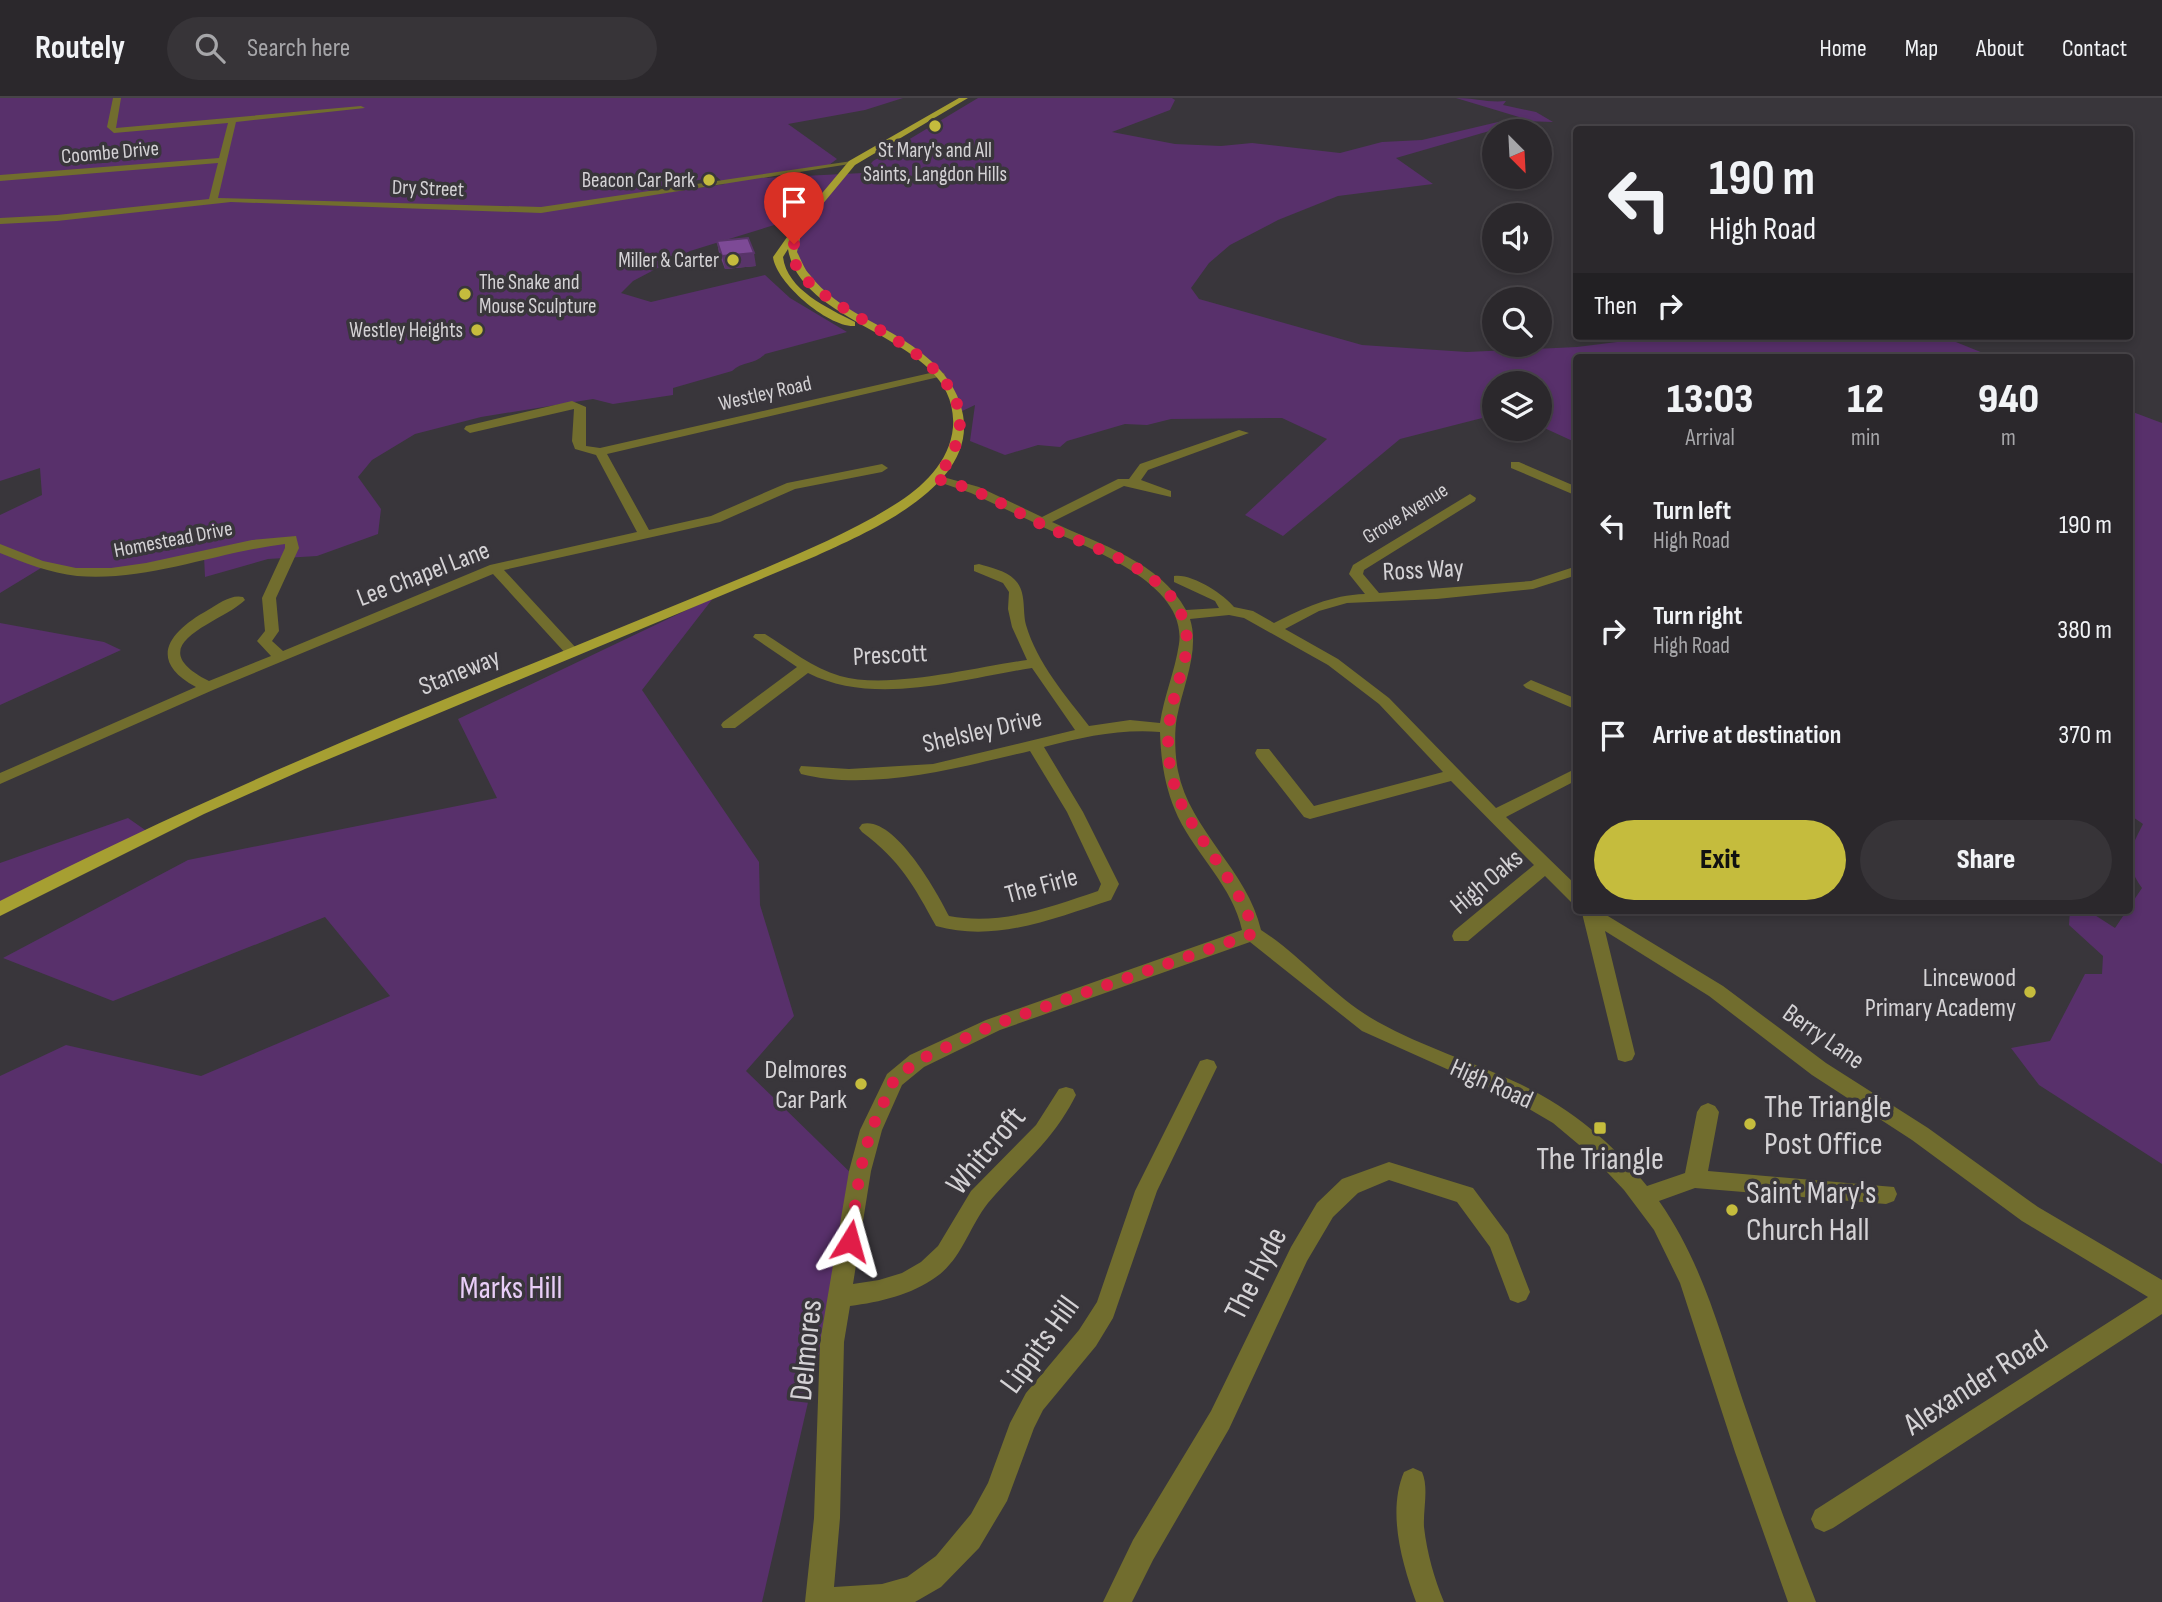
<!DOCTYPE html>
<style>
body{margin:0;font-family:"Sofia Sans Condensed",sans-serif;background:#373438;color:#f1f3f6;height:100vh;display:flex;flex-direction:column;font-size:26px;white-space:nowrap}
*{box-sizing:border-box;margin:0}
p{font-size:23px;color:#a6a6a9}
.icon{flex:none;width:38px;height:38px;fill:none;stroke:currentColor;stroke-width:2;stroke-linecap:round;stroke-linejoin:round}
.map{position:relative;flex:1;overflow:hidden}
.drawer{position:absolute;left:1573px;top:256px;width:560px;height:560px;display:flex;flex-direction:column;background:#2b282c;border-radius:7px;box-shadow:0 4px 10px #0003,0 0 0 2px #474448}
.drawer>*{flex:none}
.banner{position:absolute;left:1573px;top:28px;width:560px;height:214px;border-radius:7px;box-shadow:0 4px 10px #0003,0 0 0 2px #474448;background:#2b282c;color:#f1f3f6;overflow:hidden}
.needle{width:46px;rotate:156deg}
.tools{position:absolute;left:1482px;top:21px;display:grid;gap:14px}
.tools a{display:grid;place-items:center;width:70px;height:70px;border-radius:50%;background:#2b282c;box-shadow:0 4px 10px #0003,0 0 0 2px #474448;font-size:35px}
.pin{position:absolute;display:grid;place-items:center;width:60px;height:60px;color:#fff;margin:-72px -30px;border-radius:50% 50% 50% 0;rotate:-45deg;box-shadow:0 0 7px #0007}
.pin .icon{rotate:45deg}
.me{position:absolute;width:77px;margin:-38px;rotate:8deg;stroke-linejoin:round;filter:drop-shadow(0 0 5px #0008)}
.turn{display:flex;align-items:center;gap:24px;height:147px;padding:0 21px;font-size:32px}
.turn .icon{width:91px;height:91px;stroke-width:2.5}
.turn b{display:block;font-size:49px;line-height:60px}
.then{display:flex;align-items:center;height:66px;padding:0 21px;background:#0003;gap:14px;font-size:26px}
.eta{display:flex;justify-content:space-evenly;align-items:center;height:119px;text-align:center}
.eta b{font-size:42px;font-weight:800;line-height:49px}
.primary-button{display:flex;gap:14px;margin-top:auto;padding:14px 21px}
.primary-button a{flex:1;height:80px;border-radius:42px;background:#c5bc3d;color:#111;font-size:28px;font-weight:800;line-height:80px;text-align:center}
.primary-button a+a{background:#373438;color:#f1f3f6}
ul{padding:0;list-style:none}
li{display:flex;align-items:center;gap:21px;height:105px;padding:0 21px}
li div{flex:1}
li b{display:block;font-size:26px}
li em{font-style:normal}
header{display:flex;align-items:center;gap:42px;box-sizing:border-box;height:98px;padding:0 35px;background:#2b282c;border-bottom:2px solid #474448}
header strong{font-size:33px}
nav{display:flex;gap:38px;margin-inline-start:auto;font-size:24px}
.search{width:490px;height:63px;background:#373438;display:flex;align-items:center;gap:18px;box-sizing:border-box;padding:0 24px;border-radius:38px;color:#a6a6a9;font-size:26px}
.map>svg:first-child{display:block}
.green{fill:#58306b;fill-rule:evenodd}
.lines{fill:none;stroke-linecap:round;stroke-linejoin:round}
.minor{fill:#716d2e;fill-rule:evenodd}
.major{fill:#a69f32;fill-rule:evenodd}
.wall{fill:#6c4081}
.shaded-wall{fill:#583469}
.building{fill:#7d4a96;stroke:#583469;stroke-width:2}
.route{stroke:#e11d48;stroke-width:12;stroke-dasharray:0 21.6}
.poi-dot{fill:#c5bc3d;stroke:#39363b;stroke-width:2.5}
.labels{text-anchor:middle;stroke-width:7;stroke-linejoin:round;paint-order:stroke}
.far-poi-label{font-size:21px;fill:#d4d2d5;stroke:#39363b;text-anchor:end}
.far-street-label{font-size:21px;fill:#d4d2d5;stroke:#39363b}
.street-label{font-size:26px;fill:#d4d2d5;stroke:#39363b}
.poi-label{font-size:26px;fill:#d4d2d5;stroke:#39363b;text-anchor:end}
.near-poi-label{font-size:32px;fill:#d4d2d5;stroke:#39363b;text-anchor:start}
.near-street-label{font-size:32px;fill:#d4d2d5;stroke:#39363b}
.near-park-label{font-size:32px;fill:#e8cdf7;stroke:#39363b}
</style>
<header>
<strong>Routely</strong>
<div class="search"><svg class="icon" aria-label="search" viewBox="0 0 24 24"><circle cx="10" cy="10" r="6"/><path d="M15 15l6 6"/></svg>Search here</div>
<nav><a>Home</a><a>Map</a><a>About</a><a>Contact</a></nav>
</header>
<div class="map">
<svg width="2162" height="1504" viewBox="0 0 2162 1504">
<rect width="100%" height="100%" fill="#39363b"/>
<path class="green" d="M0,0H903L865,12L788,26L837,61L829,67L763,80L863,75L873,63L978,0H1172L1175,2L1170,12L1112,34L1175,46L1221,48L1252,45L1340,55L1382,44L1422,42L1519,19L1456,0C1474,0 1489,5 1506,3L1503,7L1536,14L1553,24L1524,23L1396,60L1433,86L1338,98L1278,122L1230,147L1209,165L1191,190L1199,201L1362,247L1467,254L1577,249L1665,238H1941L1993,259H1577V345L1540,328V285H1494V317L1400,341L1283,438L1245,417L1327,341L1282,320L1171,321L1147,327L1125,326L1067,343L1060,349L1038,347L1005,357L970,343L975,307L960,314C949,298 938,273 924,261C875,223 823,211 792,154L807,117L690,153L633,183L621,195L651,204L765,177L790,200L847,234L765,256C755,267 742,263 732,273L673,290V297L613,306L593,301L481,319L415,336L372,362L358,379L381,411L378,436L317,458L268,461L205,479L204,458L119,475L46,467L0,495V417L42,397L40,370L0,383ZM717,79L725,86L664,95L656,89Z
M2130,313L2162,325V1066L2039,987L2011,950L2050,943L2085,876H2102L2103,858L2069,827L2070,812H2087L2115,830L2142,790C2123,763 2129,754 2143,726L2130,717Z
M714,499L642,592L759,764L760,807L794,918L746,973L859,1083L762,1504H0V978L66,947L201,978L390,898L325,819L113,903L3,860L188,762L497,700L458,621Z
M0,525L104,544L121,552L0,607Z
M128,720L148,734L0,811V765Z"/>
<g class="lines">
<path class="minor" d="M113,0H121L116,30L361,8L365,10L236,24L218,100L541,109L852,63L856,65L541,115L231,104L57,123L0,126V120L57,117L209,101L218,65L0,83V77L219,60L228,25L114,35L107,29Z
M939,273L945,276L943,278L607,356L649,432L711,418L787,385L882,366L888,370L882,374L795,391L720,424L504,472L577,551V557H567L493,476L213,592L0,686V675L196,589C146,562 170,533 208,512C218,506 231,496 243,499L245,502C222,525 136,546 209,583L271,558L257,543L265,533L262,500L285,450V446C216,454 147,484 77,478C50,475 25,465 0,455V446L43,463L76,470H111L146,465L252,442L296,438L299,450L276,500L279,533L272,543L283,553L490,467L637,434L596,357L575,351L572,343L574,311L470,335L464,331L466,328L572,303L586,309V348L600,350Z
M1239,332L1249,335L1148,372L1141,382L1171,393V399L1124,388L1052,424C1099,446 1160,464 1186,512L1219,510L1215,503L1174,484V478C1191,475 1224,496 1234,509L1253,513L1274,525C1304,510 1331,497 1365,496L1349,476L1353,467L1470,396L1476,400L1475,403L1364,472L1363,476L1379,495L1531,483L1577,468V477L1533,491L1437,501L1347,505L1319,513L1285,531L1338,561L1389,600L1496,710L1577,670V682L1506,719L1577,788V805L1571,804L1545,778L1468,843H1454L1452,838L1454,833L1534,767L1451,683L1310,721L1304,719L1257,659L1255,655L1257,651H1269L1314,708L1443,674L1379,606L1328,567L1244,520L1229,517L1190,521C1200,552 1183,588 1177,619C1174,634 1175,658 1178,673C1190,733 1248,773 1261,832C1303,859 1334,900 1378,924C1423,949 1473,964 1520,986C1569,1009 1613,1045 1647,1088L1685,1075L1697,1014L1701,1008L1708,1005L1715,1008L1719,1014L1708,1073L1894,1089L1897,1096L1894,1103L1886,1106L1695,1090L1659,1103C1702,1164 1720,1234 1743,1303C1766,1371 1790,1438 1816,1504H1788L1735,1354L1680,1185L1654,1132L1624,1092L1590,1056L1553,1025L1507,998L1362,933L1250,844L1000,932L924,969L902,987L882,1032L871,1073L853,1186L879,1182L902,1175L921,1164L938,1148L971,1093L1036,1027L1059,991L1066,989L1073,991L1076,997C1052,1045 1021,1066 988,1105C969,1129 962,1161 936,1179C911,1197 880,1204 850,1208L844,1244L840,1420L834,1489L882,1486L907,1479L936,1458L971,1416L988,1385L1010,1325L1026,1295L1079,1232L1097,1204L1135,1093L1200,963L1207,961L1214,963L1217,969L1157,1093L1113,1220L1096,1248L1043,1312L1034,1330L1007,1403L979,1450L941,1489L915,1504H805L814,1420L820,1244L849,1073L860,1032L887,976L910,957L986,922L1242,832C1233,789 1197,758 1178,719C1165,691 1161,664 1160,634C1119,631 1084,639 1044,649L1083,714L1119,786L1111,802C1055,820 996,845 936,828C914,788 900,762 862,734L859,730L862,726C894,717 937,794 949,818C1001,828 1050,809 1098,793L1101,786L1067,714L1030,653C962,669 871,694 801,676L799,672L801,668L849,671L933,666L1075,632L1032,570C962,581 875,609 808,575L735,630H723L721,627L723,624L797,569L753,539L755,536H765C789,551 813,570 840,578C889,592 976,569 1027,562L1012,529L1008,511L1009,494L1003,485L974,473V467L979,466C989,469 1007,473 1014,481C1027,493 1022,511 1026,527C1037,565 1066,598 1089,628L1130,622L1160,625C1164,598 1175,573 1179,546C1188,484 1085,449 1041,428H1034L1033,424L971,395L930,381L936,377L979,389L1042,419L1118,381H1129L1140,366Z
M1511,364H1519L1577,389V398L1511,370Z
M1531,582L1577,601V612L1526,590L1523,587Z
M1584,812H1598L1723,888L1826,965L1928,1030L2038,1109L2162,1182V1216L1833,1430L1824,1434L1815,1430L1811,1421L1815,1412L2148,1199L2022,1123L1912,1042L1812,977L1709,898L1605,833L1635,956L1632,962L1625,964L1618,962L1582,815Z
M1389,1064L1473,1090L1508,1137L1530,1194L1526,1202L1518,1205L1510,1202L1490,1149L1457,1104L1389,1082L1358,1095L1333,1119L1307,1163L1229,1331L1153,1462L1132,1504H1103L1133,1442L1211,1313L1291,1149L1317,1105L1342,1081Z
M1413,1370L1422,1374C1429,1390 1423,1411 1424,1429C1427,1455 1434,1480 1444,1504H1416C1402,1465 1387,1414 1404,1374Z"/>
<path class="major" d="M959,0H968L855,67L802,131L797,154C801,161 804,171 810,177C837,213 885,226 919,253C941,270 958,289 963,317C976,389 868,434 816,458L305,671L204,716L0,818V803C179,711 364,633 551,558C619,530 688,502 756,474C803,454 851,434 894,407C922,390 950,364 953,329C960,237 801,232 788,151L783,159C787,192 828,210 855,224V228C829,230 776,185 773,159L797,125L849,63Z"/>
</g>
<path class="wall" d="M717,143L756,168L725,171L719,155Z"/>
<path class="shaded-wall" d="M754,155L756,168L725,171L722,158Z"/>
<path class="building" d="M748,140L754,155L722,158L717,143Z"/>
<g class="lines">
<path class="route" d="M794,146C774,220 1039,250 936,381C977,389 1010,411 1047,429C1086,447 1132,460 1164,491C1178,504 1186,523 1187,543C1187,559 1181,574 1177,589C1166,628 1164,660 1178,698C1191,735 1254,804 1252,836L993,927L917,963L894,982L871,1032L860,1073L850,1143"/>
</g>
<g class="poi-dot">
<circle cx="935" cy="28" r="7"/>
<circle cx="709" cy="82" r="7"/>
<circle cx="733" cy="162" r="7"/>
<circle cx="465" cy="196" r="7"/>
<circle cx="477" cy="232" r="7"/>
<circle cx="2030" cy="894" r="7"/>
<circle cx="861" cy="986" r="7"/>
<circle cx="1750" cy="1026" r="7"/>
<rect x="1593" y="1023" width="14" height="14" rx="3.5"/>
<circle cx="1732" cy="1112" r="7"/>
</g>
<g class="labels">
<g class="far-poi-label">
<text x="935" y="59" text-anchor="middle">St Mary's and All<tspan x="935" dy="24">Saints, Langdon Hills</tspan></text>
<text x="695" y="89">Beacon Car Park</text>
<text x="719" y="169">Miller &amp; Carter</text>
<text x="479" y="191" text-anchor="start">The Snake and<tspan x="479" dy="24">Mouse Sculpture</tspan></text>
<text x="463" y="239">Westley Heights</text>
</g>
<g class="far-street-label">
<text transform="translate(110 54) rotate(-5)" y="7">Coombe Drive</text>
<text transform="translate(428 90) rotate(2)" y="7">Dry Street</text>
<text transform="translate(765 295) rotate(-13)" y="7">Westley Road</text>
<text transform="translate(1405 415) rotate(-32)" y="7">Grove Avenue</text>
<text transform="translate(173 441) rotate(-11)" y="7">Homestead Drive</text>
</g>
<g class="street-label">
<text transform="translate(1423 471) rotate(-3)" y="9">Ross Way</text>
<text transform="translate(423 475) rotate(-21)" y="9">Lee Chapel Lane</text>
<text transform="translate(890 556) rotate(-3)" y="9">Prescott</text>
<text transform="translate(459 573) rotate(-22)" y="9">Staneway</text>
<text transform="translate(982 632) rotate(-13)" y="9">Shelsley Drive</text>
<text transform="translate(1486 783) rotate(-40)" y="9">High Oaks</text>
<text transform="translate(1041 787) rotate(-15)" y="9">The Firle</text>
<text transform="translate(1824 938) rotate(35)" y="9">Berry Lane</text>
<text transform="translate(1492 985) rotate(24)" y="9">High Road</text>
</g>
<g class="poi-label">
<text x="2016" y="888">Lincewood<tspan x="2016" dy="30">Primary Academy</tspan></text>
<text x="847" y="980">Delmores<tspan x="847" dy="30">Car Park</tspan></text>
</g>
<g class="near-poi-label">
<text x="1764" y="1019">The Triangle<tspan x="1764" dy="37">Post Office</tspan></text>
<text x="1600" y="1071" text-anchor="middle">The Triangle</text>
<text x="1746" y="1105">Saint Mary's<tspan x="1746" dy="37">Church Hall</tspan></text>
</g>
<g class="near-street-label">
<text transform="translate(985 1052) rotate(-50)" y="11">Whitcroft</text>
<text transform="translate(1255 1175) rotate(-63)" y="11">The Hyde</text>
<text transform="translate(1039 1246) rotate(-54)" y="11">Lippits Hill</text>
<text transform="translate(805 1252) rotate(-84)" y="11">Delmores</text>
<text transform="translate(1975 1284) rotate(-33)" y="11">Alexander Road</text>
</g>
<g class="near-park-label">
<text x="511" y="1200">Marks Hill</text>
</g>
</g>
</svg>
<div class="tools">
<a><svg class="needle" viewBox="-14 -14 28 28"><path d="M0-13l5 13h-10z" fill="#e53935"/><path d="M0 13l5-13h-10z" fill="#a6a6a9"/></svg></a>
<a><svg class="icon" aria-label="sound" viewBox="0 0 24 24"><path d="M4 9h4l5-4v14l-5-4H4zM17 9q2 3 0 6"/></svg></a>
<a><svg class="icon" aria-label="search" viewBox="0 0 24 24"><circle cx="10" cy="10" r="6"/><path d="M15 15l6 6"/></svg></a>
<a><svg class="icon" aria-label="layers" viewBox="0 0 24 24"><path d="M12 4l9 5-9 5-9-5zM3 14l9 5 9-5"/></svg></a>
</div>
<div class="pin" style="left:794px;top:146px;background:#d93025"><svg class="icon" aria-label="arrive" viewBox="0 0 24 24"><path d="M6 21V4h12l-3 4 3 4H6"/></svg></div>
<svg class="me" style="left:850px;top:1143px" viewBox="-20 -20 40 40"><path d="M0-17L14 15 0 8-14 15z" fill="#e11d48" stroke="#fff" stroke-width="4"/></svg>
<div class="banner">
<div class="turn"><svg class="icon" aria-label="left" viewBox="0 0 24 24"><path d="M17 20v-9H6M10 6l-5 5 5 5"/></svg><div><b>190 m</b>High Road</div></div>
<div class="then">Then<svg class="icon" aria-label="right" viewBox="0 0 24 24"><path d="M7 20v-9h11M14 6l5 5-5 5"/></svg></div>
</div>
<section class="drawer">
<div class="eta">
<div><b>13:03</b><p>Arrival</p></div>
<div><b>12</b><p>min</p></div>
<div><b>940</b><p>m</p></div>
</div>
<ul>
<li><svg class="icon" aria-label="left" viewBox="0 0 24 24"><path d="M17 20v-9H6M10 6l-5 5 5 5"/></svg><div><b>Turn left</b><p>High Road</p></div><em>190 m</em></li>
<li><svg class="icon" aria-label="right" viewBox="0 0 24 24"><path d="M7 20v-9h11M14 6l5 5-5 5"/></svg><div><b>Turn right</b><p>High Road</p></div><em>380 m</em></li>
<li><svg class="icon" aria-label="arrive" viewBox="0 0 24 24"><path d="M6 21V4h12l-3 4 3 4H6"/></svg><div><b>Arrive at destination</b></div><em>370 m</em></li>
</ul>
<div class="primary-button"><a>Exit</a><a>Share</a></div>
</section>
</div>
